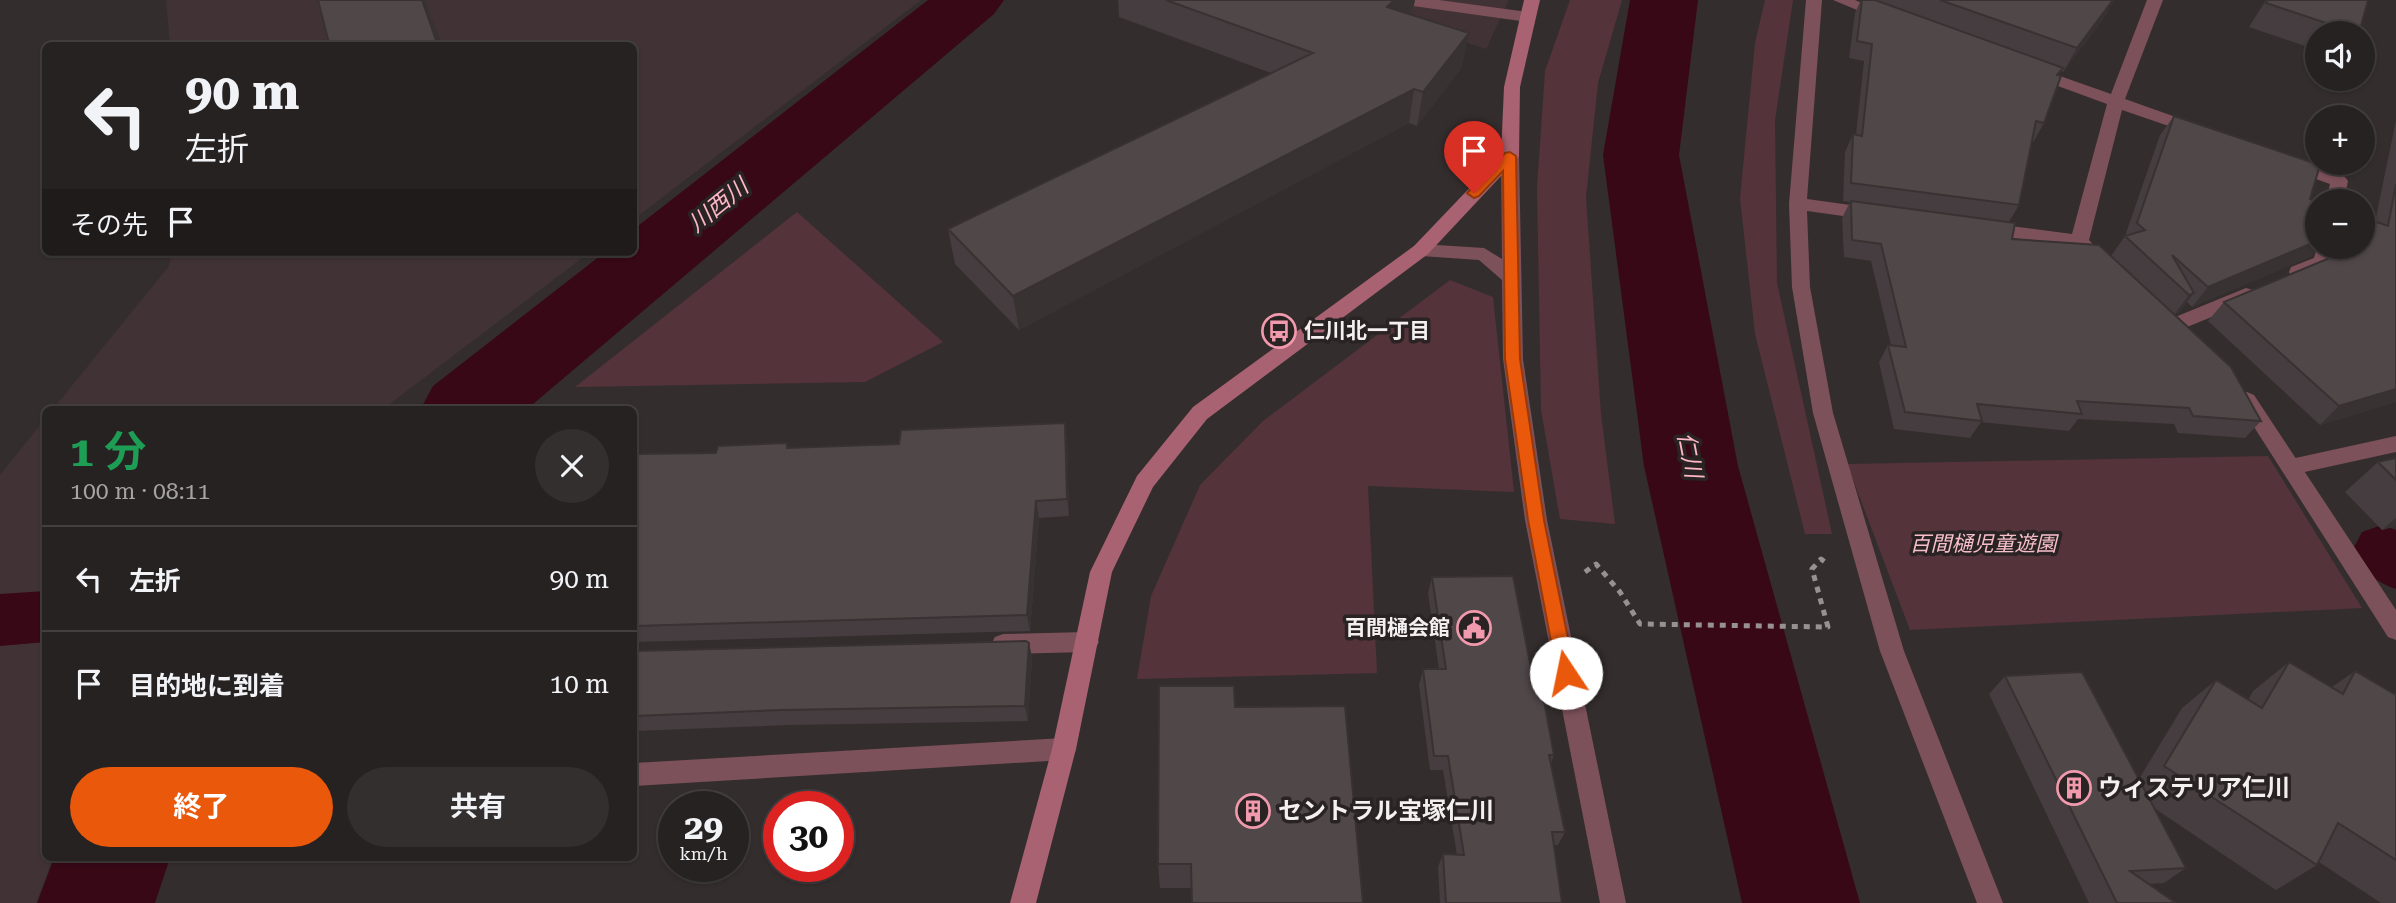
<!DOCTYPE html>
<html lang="ja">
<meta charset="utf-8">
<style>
body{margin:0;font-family:"Roboto Serif","Noto Sans JP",serif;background:#332f2f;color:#f1f3f6;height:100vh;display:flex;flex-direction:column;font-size:26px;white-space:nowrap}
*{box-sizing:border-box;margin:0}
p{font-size:23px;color:#a4a4a5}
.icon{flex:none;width:38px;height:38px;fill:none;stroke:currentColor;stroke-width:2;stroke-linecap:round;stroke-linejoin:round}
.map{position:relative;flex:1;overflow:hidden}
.details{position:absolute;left:42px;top:406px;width:595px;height:455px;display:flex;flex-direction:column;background:#272222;border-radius:10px;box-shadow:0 2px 5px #0004,0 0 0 2px #433f40}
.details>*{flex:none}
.top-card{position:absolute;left:42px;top:42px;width:595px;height:214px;border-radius:10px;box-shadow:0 2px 5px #0004,0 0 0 2px #433f40;background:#272222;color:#f1f3f6;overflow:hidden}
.buttons{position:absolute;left:2305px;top:21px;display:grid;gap:14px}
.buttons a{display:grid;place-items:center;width:70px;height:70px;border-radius:50%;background:#272222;box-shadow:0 2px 5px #0004,0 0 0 2px #433f40;font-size:35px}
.speed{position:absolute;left:658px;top:791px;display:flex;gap:14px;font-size:35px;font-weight:700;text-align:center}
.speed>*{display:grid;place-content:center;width:91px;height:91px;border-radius:50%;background:#272222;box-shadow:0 2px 5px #0004,0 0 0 2px #433f40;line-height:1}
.speed small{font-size:18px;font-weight:400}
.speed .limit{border:10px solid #d22;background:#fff;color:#111}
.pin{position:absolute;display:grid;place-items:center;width:60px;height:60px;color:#fff;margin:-72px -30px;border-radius:50% 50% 50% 0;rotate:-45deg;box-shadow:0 0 7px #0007}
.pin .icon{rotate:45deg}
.me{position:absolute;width:77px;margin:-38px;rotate:349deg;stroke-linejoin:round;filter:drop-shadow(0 0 5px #0008)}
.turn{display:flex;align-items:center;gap:24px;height:147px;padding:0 28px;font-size:32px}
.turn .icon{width:91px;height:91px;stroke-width:2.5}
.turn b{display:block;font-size:49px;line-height:60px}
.then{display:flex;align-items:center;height:66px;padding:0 28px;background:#0003;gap:14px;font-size:26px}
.round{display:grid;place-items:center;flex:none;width:74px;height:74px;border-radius:37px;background:#332f2f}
.summary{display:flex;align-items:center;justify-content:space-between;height:119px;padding:0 28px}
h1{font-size:42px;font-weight:700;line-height:52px;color:#1e9e55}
.button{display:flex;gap:14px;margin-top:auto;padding:14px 28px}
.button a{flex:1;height:80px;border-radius:42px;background:#ea580c;color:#fff;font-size:28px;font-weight:700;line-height:80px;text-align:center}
.button a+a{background:#332f2f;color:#f1f3f6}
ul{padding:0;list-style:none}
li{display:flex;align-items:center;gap:21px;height:105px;padding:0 28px;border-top:2px solid #433f40}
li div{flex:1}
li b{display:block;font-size:26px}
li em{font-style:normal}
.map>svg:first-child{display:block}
.built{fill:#413235}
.green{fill:#54333a}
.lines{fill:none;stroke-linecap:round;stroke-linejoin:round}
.canal{fill:#380817;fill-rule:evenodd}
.river{fill:#380817;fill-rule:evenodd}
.path{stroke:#979192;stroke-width:5;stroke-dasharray:6 6;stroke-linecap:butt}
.lane{fill:#7d515a;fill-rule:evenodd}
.street{fill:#7d515a;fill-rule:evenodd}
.secondary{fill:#a86271;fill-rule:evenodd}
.wall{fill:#453d3f}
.shaded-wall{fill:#383233}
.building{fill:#504749;stroke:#383233;stroke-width:2}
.route{fill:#ea580c;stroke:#983908;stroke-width:2}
.labels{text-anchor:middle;stroke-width:7;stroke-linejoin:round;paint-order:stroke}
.poi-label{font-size:21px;font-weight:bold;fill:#f4eff0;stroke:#2a2324;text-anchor:start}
.park-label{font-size:21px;font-style:italic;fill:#f6bfc9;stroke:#2a2324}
.water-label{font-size:23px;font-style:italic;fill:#ffb7c5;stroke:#2a2324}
.near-poi-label{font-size:24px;font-weight:bold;fill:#f4eff0;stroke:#2a2324;text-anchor:start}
</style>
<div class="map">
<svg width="2396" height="903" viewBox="0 0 2396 903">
<rect width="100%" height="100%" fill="#342d2e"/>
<path class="built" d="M166,0H921L634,219V46L170,45Z
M1339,0H1509L1486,49Z
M172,252H590L383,409H53L169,266Z
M45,419L46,858H53L36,903H0V475Z"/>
<path class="green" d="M1570,0H1622L1598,83L1586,197L1601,414L1615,524L1560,519L1541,410L1537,187L1545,71Z
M1765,0H1793L1775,120L1777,283L1832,534H1805L1755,334L1740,198L1755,43Z
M797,212L943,342L865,382L575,387Z
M1450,280L1493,297L1514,492L1368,486L1377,673L1137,679L1151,596L1200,485L1263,421Z
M2268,456L2362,608L1910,630L1847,464Z"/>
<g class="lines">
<path class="canal" d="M2382,525L2396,530V589C2373,581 2364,571 2353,549L2362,532Z
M46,591V642L0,646V594Z"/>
<path class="river" d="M928,0H1004L994,14L526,410H420L433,386L605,252H634V229Z
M1630,0H1698L1679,155L1738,466L1860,903H1742L1644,466L1603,155Z
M54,858H170L155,903H37Z"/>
<path class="path" d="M1585,572L1596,564L1620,592L1640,624L1828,627L1812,569L1821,559L1825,562"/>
<path class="lane" d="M1398,0H1439L1528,12L1536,17L1528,22L1406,5Z
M2396,436V452L2291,475L2284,473L2280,467L2284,461L2291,459Z
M1087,632L1095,635L1099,642L1095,649L1087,652L1003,654L995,651L991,644L995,637L1003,634Z"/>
<path class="street" d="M1806,0H1822L1807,199L1872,208L1881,214L1872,220L1807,211L1810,287L1833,413L1904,651L2003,903H1977L1880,651L1813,413L1792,287L1789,204Z
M1833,0H1855L1894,17L1886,22L1881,20Z
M2147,0H2163L2125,99L2201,126L2203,130L2195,135L2122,110L2089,240L2110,262L2108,267H2094L2074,247L1981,233L1978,229L1981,225L1987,223L2072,234L2107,104L2028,75L2026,72L2034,67L2040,69L2111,94Z
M1510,150L1519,156L1523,359L1547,520L1626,903H1600L1525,520L1503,359L1502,280L1479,260L1421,256L1414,254L1412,250L1414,246L1421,244L1484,248L1502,259L1501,156Z
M2291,158L2345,177L2348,181L2344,201H2326L2330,184L2285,168L2282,164Z
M2317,247H2335L2330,267L2298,278L2291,277L2289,272L2291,267L2314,258Z
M2246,288L2253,290L2256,295L2253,300L2170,334L2163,332L2160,327L2163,322Z
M2247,392L2254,395L2396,610V640L2388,637L2240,405L2237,400L2240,395Z
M1064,738L1073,741L1076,749L1073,757L1064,760L634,786V763Z"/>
<path class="secondary" d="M1524,0H1540L1520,87L1519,156L1516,160L1428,254L1207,419L1153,487L1112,572L1076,749L1036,903H1010L1052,749L1090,572L1137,476L1193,407L1414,246L1501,155L1504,87Z"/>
</g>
<path class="wall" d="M1118,0H1415L1413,9L1409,14L1462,67L1417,126L1409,123L1019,330L955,264L948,229L1271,73L1119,17Z
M1861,0H2113L2104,18L2063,72L2061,71L2058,75L2044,123L2034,141H2032L2019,205L2009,222L2012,239L2111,256L2125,236L2160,135L2174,116L2310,199L2312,256L2192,307L2187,302L2178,313L2174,315L2261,421L2245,438L2178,433L2174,424L2078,419L2069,431L1981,422L1970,438L1894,429L1879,362L1888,345H1891L1871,261L1844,257L1842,218L1850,202L1843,201L1845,152L1853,134L1856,135L1864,61L1849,58L1855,13Z
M2266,0H2368L2359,33H2317V50L2249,27Z
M2396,120V402L2320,425L2208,321L2224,302L2335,255L2337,247H2362L2375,222Z
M1065,423L1067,440L1069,516L1039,518L1030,631L634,642V454L716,453L787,443L789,448L899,444Z
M2396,458V526L2382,530L2345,492L2378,462Z
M1432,577L1531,668L1554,755L1551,763L1565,832L1558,845H1554L1562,903H1440L1438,867L1443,854L1457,855L1443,770H1430L1419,685L1423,669H1439L1428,593Z
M1029,643L1032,658L1028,721L789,725L634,731V651Z
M2289,662L2332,687L2355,671L2396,695V903H2381L2319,862L2317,865L2276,890L2154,808L2186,868L2164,883L2148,884L2176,903H2089L1989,694L2005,676L2139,779L2182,708L2216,680L2248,700L2253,691Z
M1234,686L1192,888H1160L1158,864Z"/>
<path class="shaded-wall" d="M422,0H425L442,46H438Z
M1394,0H1415L1413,9L1383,41L1387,7Z
M2113,0H2114L2104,18L2063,72L2077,48Z
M1469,33L1462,67L1417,126L1423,92Z
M1414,89L1409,123L1019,330L1013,296Z
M2317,241V247H2320L2312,256L2192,307L2208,287Z
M2194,293L2178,313L2174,315L2189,295Z
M2396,389V402L2320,425L2339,406Z
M1065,423L1067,440L1069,516L1067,499Z
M1036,501L1039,518L1030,631L1027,615Z
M2396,518V526L2382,530Z
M1029,643L1032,658L1028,721L1025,706Z"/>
<path class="building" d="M318,0H422L438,46H334L333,42L329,43Z
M1166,0H1394L1387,7L1469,33L1423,92L1414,89L1013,296L948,229L1313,53Z
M1862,0H1875L2063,68L2057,75L2061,76L2044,123L2036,121L2019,205L1851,183L1853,134L1862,136L1872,44L1857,41Z
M1940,0H2113L2077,48Z
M2268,0H2368L2359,33H2356L2266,3Z
M2174,116L2320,165L2310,199L2317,202V241L2208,287L2172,255L2194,293L2189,295L2125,236L2145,230L2137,223Z
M2396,184V389L2339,406L2224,302L2349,250V247H2362V217L2388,226Z
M1851,201L2015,223L2012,239L2099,245L2231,367L2261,421L2193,416L2189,408L2077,401L2082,414L1977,404L1982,421L1905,412L1888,345L1906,347L1881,244L1852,240Z
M1065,423L1067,499L1036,501L1027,615L634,626V454L716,453L718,446L787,443V448L899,444L901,430Z
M2396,458V480L2378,462Z
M1513,576L1531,668H1538L1554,755H1549L1565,832H1552L1562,903H1446L1443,854L1464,855L1448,756H1434L1423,669H1446L1432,577Z
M1026,641L1029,643L1025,706L781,710L634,716V651Z
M2289,662L2343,694L2355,671L2396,695V860L2338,823L2317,865L2164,766L2216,680L2262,708Z
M2082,672L2186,868L2130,871L2176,903H2117L2005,676Z
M1159,686H1234L1235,707L1345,706L1363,903H1192L1191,864H1158Z"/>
<path class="route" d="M1510,152L1516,156L1520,359L1544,520L1575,673L1572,679L1566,681L1560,679L1557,673L1528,520L1505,359L1503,171L1479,196L1474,198L1467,193L1505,153Z"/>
<defs>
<g id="bus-ring" transform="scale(1.75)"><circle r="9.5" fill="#2a2324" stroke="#f29aad" stroke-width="1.5"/><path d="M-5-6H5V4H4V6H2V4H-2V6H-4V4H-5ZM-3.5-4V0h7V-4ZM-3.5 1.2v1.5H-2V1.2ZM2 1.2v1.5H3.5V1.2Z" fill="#f29aad"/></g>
<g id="civic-ring" transform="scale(1.75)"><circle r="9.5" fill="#2a2324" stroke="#f29aad" stroke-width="1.5"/><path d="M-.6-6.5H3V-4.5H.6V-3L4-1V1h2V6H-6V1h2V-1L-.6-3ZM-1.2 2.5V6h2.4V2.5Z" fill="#f29aad"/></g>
<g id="building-ring" transform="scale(1.75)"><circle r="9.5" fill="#2a2324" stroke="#f29aad" stroke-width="1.5"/><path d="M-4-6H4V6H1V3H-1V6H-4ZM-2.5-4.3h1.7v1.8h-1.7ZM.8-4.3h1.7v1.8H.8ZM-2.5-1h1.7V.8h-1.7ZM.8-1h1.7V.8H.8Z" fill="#f29aad"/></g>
</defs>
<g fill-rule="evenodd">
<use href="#bus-ring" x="1279" y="331"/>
<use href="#civic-ring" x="1474" y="628"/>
<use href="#building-ring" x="2074" y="788"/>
<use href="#building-ring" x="1253" y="811"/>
</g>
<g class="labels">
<g class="poi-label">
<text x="1304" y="338">仁川北一丁目</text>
<text x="1450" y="635" text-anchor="end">百間樋会館</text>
</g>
<g class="park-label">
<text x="1983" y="551">百間樋児童遊園</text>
</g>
<g class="water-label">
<text transform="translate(718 205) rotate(-39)" y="8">川西川</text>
<text transform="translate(1690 455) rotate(79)" y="8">仁川</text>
</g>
<g class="near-poi-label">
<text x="2098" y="796">ウィステリア仁川</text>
<text x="1278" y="819">セントラル宝塚仁川</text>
</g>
</g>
</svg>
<div class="buttons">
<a><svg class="icon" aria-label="sound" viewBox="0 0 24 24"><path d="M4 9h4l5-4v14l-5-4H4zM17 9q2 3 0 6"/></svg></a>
<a>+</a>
<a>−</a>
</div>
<div class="speed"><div>29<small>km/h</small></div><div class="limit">30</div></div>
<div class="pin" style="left:1474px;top:193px;background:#d93025"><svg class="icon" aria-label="arrive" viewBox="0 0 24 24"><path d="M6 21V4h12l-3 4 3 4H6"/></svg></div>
<svg class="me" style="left:1566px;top:673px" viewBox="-20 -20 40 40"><circle r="19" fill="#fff"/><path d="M0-13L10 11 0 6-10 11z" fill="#ea580c"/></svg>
<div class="top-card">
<div class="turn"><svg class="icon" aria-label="left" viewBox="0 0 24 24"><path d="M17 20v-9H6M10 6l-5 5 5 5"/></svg><div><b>90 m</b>左折</div></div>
<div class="then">その先<svg class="icon" aria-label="arrive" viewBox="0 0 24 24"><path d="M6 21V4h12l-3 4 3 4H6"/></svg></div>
</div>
<section class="details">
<div class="summary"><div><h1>1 分</h1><p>100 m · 08:11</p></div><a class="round"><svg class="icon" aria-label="close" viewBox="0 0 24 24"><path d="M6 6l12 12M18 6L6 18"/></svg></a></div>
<ul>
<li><svg class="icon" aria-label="left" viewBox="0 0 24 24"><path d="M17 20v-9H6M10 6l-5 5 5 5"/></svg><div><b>左折</b></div><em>90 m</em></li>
<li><svg class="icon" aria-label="arrive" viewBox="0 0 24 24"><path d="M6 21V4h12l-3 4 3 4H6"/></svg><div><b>目的地に到着</b></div><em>10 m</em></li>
</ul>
<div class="button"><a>終了</a><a>共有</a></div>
</section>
</div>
